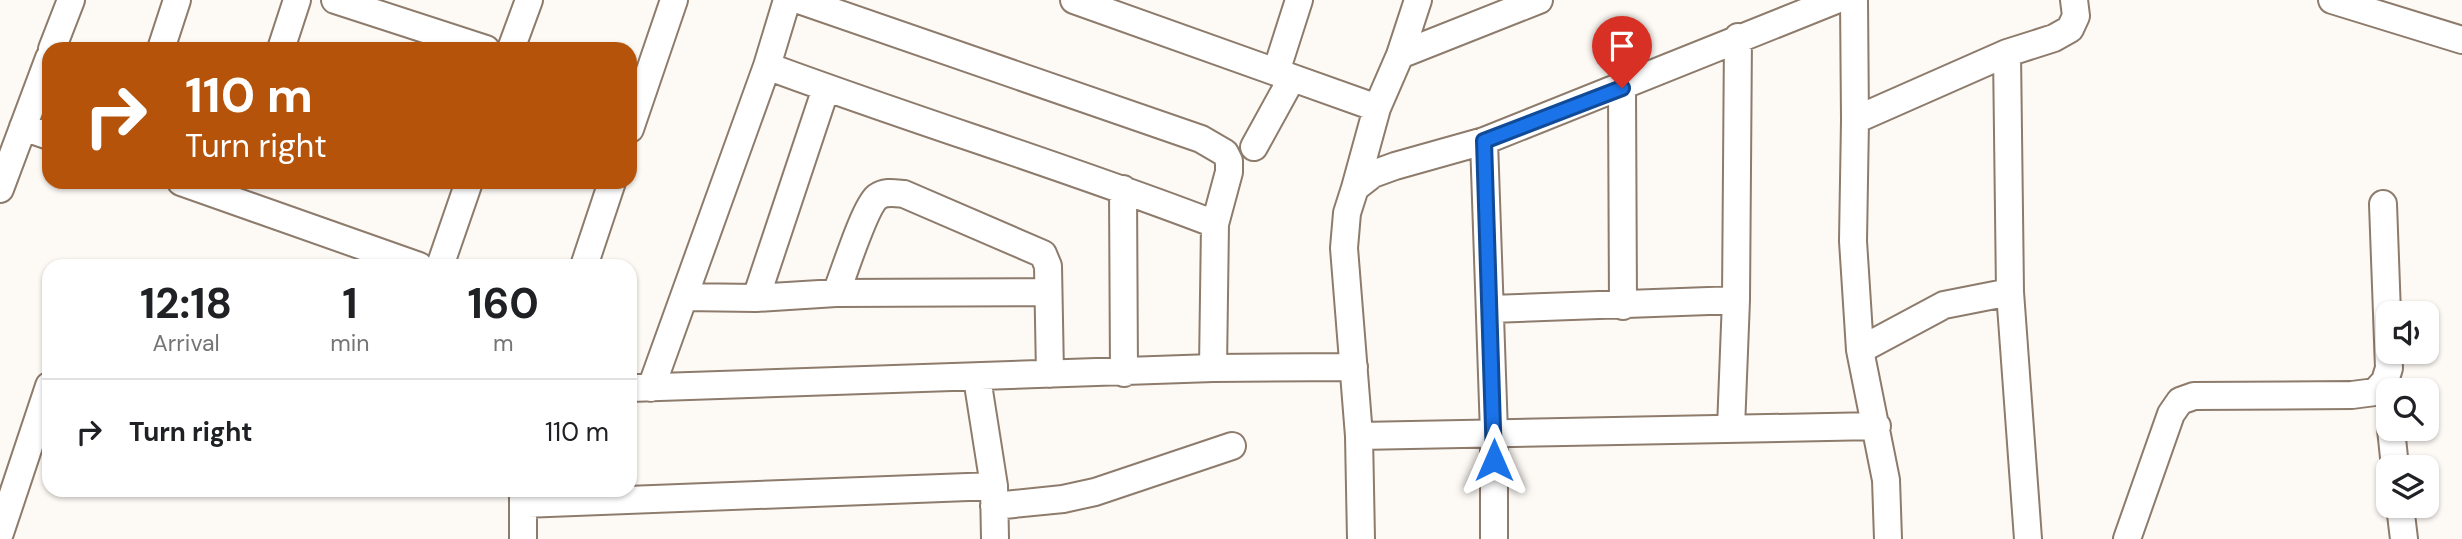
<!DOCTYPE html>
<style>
body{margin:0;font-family:"DM Sans",sans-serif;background:#f6f6f6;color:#202124;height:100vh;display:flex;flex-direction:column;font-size:26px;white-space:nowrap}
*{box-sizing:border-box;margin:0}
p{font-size:23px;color:#757577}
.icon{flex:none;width:38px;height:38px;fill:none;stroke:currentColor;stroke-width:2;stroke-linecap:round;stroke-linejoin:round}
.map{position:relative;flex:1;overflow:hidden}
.panel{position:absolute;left:42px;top:259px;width:595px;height:238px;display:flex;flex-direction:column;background:#fff;border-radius:21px;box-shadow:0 2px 5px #0004}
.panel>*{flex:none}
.guide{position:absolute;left:42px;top:42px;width:595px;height:147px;border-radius:21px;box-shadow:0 2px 5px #0004;background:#b45309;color:#fff;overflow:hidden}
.tools{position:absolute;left:2376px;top:301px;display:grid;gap:14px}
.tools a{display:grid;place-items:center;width:63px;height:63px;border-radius:14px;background:#fff;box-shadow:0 2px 5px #0004;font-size:35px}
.pin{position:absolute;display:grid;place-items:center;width:60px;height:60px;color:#fff;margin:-72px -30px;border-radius:50% 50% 50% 0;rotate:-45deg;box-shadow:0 0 7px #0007}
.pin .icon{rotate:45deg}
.me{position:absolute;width:77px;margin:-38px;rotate:0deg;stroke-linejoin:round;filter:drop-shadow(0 0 5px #0008)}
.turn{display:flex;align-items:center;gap:24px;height:147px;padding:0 28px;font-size:32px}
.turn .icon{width:91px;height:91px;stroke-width:2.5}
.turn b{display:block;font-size:49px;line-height:60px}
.eta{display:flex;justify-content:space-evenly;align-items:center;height:119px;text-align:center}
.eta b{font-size:42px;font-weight:700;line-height:49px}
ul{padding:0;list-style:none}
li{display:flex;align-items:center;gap:21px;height:105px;padding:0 28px;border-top:2px solid #e0e0e0}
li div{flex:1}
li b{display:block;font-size:26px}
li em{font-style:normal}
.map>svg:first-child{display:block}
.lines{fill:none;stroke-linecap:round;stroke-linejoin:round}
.minor-casing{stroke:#8d7b6c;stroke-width:30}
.minor{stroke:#fff;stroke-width:26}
.route-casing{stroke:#114b97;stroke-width:18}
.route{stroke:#1a73e8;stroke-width:12}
</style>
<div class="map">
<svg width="2462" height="539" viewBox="0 0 2462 539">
<rect width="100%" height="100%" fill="#fdf9f5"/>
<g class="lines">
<g class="minor-casing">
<path id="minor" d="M335,0L486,49
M799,0L1201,139L1225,153L1229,161V172L1215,224L1213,368
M1074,0L1377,108
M1854,0L1855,120L1853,241L1860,350L1886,480L1888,539
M2332,0L2462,40
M52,49L71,0
M161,49L177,0
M281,49L297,0
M511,49L529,0
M2007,53L2010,292L2028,539
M1400,55L1539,0
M767,66C915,121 1067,167 1215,224
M1276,72L1299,0
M1622,87L1623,306
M1855,120L2007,53L2054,38L2070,29L2076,16L2074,0
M23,127L49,136
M630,129L674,0
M1484,141L1494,433V539
M1254,147L1292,78
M181,182L419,266
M1355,188L1377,108L1400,55L1418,0
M0,189L49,58
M1123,189L1124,373
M440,266L469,182
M584,266L612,182
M836,293C844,274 864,208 877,197C885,191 894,193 904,194L1043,254L1048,266L1050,374
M684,297L756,298L836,293L1048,292
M756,298L826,88
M1491,309L1736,300
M1860,350L1944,305L2010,292
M977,378L994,486L995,539
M630,388L1213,368L1354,367
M651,388L767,66L787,0
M1731,428L1736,300L1738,37
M2391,429L2395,467
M1359,436L1877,426
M523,490V539
M523,504L994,486
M994,506L1063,499L1095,492L1232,446
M2400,506L2404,539
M0,533L49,386
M1361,539L1359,436L1344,248L1347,213L1355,188L1373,174L1395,166L1484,141L1836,0
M2127,539L2171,414L2180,401L2194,396L2352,395L2375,392L2385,381L2389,368L2383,204"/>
</g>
<use href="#minor" class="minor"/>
</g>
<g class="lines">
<g class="route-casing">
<path id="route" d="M1494,460L1484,141L1622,88"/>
</g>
<use href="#route" class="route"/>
</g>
</svg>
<div class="tools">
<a><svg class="icon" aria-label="sound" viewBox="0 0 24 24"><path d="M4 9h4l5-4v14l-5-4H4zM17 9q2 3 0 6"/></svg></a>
<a><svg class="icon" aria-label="search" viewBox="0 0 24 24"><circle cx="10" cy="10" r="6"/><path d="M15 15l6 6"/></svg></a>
<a><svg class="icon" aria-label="layers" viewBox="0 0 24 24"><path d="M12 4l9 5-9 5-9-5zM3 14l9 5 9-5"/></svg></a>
</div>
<div class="pin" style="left:1622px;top:88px;background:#d93025"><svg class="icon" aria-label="arrive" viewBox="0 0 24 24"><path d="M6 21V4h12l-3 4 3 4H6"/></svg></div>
<svg class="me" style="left:1494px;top:460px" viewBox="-20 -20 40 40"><path d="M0-17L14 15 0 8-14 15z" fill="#1a73e8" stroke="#fff" stroke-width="4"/></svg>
<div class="guide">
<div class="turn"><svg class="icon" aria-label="right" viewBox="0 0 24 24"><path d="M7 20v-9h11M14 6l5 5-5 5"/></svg><div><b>110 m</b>Turn right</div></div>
</div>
<section class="panel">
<div class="eta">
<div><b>12:18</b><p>Arrival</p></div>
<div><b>1</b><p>min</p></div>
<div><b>160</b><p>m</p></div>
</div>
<ul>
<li><svg class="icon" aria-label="right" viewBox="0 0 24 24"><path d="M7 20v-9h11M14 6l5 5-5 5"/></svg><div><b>Turn right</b></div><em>110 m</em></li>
</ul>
</section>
</div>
